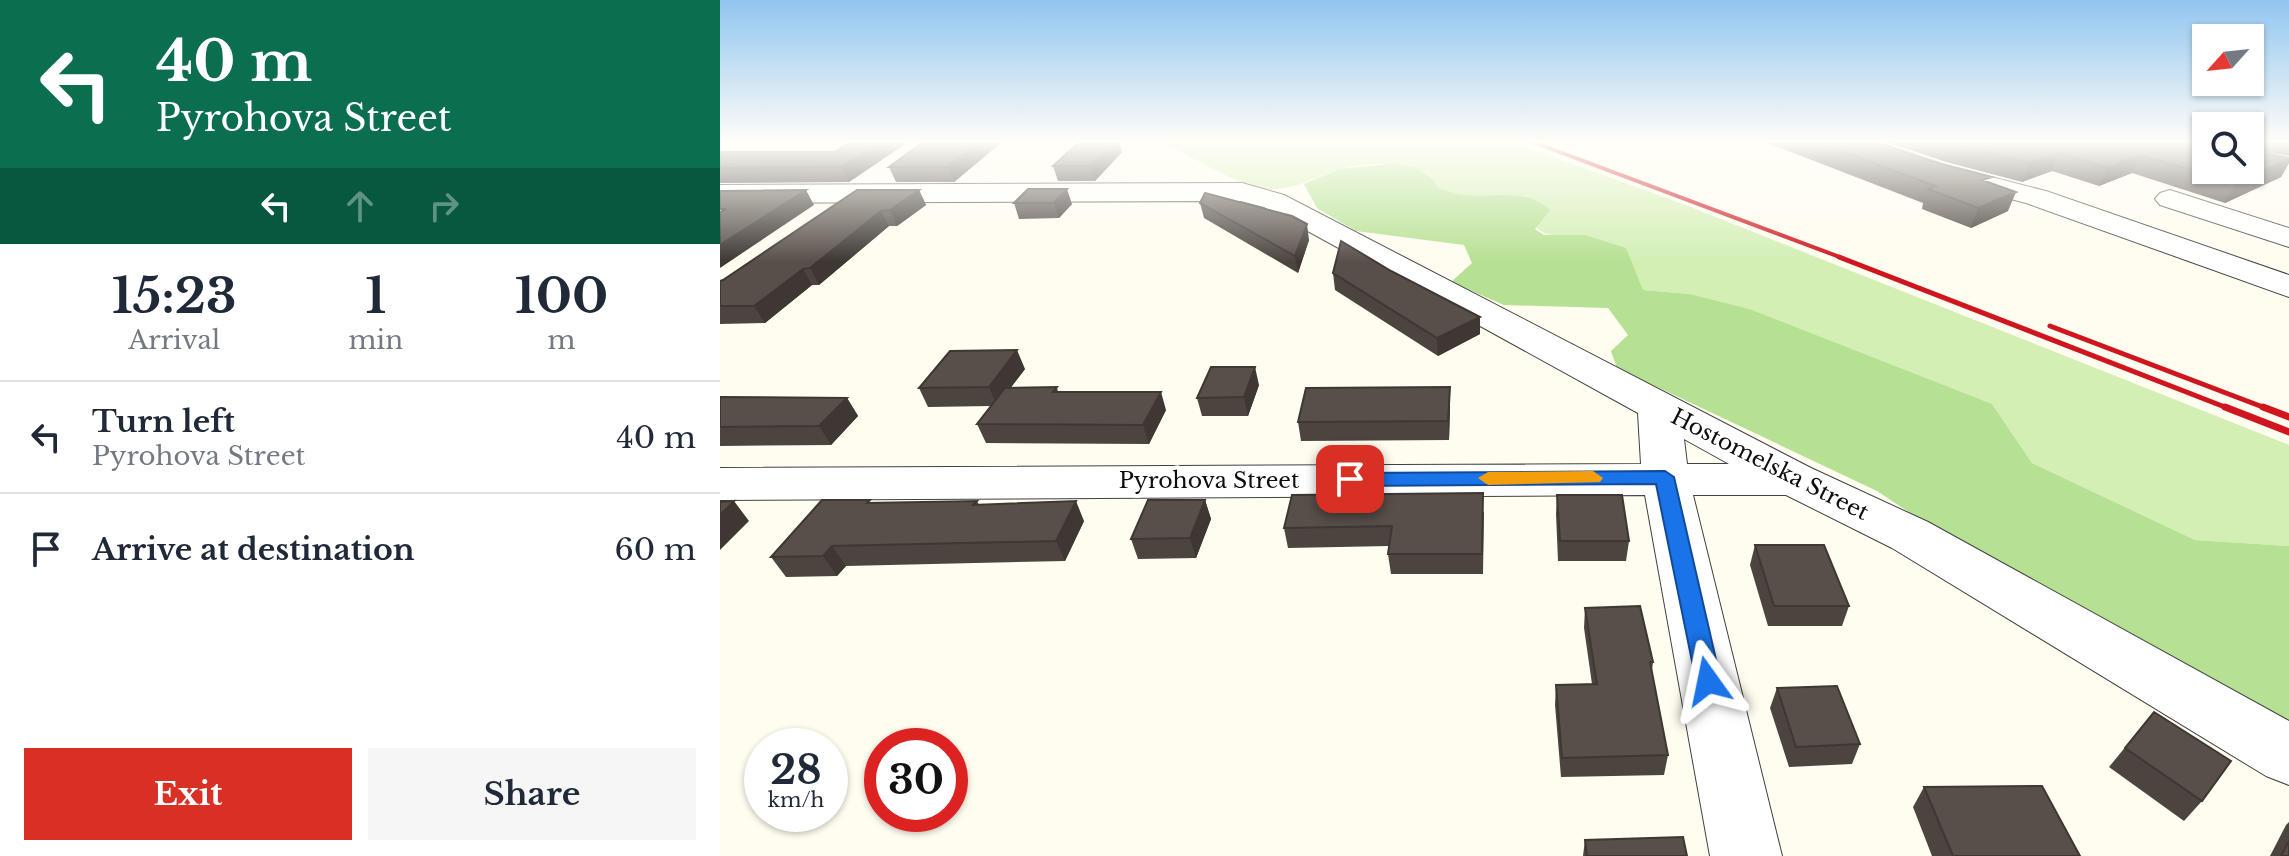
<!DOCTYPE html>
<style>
body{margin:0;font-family:"Libre Baskerville",serif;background:#f6f6f7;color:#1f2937;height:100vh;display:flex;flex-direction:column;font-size:30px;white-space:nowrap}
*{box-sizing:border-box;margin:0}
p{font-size:26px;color:#747a83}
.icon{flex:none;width:44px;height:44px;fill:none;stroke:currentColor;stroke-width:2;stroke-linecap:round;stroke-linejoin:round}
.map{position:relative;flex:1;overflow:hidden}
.panel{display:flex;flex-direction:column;background:#fff;width:720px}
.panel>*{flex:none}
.guide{background:#0b6e4f;color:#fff;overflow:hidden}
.needle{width:52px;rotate:243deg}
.buttons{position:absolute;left:1472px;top:24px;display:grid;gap:16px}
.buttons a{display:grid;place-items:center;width:72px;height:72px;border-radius:0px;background:#fff;box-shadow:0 2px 6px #0004;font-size:40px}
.speed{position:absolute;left:24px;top:728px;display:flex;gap:16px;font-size:40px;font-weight:700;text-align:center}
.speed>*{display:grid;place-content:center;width:104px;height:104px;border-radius:50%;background:#fff;box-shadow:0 2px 6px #0004;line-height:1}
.speed small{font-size:20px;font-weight:400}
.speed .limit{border:12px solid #d22;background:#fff;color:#111}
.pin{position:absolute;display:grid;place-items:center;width:68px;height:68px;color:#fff;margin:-34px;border-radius:16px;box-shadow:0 4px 12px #0006}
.me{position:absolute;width:88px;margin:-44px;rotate:348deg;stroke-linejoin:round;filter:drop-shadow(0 0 6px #0008)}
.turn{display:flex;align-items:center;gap:28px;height:168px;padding:0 24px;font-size:36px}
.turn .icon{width:104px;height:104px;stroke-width:2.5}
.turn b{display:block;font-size:56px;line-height:68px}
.lanes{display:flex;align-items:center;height:76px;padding:0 24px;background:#0003;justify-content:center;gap:40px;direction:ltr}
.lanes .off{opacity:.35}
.eta{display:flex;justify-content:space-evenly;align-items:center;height:136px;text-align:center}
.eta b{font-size:48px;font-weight:800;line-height:56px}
.action{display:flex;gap:16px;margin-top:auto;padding:16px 24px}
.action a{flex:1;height:92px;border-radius:0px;background:#d93025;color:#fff;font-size:32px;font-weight:800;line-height:92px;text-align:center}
.action a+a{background:#f6f6f7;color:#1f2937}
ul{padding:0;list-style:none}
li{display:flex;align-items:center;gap:24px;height:112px;padding:0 24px;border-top:2px solid #e0e1e3}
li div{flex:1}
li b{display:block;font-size:30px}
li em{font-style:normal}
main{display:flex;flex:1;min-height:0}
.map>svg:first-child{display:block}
.green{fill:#d3efb4}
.forest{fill:#b6e192}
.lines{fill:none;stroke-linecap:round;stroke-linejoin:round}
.minor-casing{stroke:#414141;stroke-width:2}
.minor{fill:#fff;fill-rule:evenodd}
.rail-far2{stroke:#cf161f;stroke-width:4}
.rail-far1{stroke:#cf161f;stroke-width:5}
.rail{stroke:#cf161f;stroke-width:7}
.wall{fill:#4c443f}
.shaded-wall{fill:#3e3733}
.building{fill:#584f49;stroke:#3e3733;stroke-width:2}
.route{fill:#1a73e8;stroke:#114b97;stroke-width:2}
.slow{fill:#f59e0b}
.labels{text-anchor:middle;stroke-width:8;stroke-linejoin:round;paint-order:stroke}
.street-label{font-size:22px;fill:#0e0e0e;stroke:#fff}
</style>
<main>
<section class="panel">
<div class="guide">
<div class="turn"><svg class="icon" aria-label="left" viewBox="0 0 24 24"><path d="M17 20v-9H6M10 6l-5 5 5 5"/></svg><div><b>40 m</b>Pyrohova Street</div></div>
<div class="lanes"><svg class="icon" aria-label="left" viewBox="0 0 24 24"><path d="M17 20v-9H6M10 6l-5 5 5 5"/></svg><svg class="icon off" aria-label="ahead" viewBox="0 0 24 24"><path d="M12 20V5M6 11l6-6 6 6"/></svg><svg class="icon off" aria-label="right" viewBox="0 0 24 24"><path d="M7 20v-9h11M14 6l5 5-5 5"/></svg></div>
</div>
<div class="eta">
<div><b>15:23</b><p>Arrival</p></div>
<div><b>1</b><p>min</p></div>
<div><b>100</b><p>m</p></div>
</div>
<ul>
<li><svg class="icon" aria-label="left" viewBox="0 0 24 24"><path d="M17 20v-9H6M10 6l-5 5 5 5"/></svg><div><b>Turn left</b><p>Pyrohova Street</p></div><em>40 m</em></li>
<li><svg class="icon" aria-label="arrive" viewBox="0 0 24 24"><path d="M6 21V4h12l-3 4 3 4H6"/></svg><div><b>Arrive at destination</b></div><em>60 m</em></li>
</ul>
<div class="action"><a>Exit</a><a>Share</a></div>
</section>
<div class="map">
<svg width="1569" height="856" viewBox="0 0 1569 856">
<rect width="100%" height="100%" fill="#fffcf0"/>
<path class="green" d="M443,142H792L963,204L1569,445V546L1475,540L1312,463L1272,404L969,294L922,290L865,235C818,235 820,240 801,196L731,195L717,187L714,178C686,162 649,160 618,170C593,178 566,194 539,188C516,183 466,154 443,142Z"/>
<path class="forest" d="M671,164L694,167L714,179L717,187C752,207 800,181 830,210L815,229L824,235H865L906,248L923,290L969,294L1029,309L1272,404L1312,463L1475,540L1569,546V720L1304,589L1157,491L897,368L891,351L908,335L888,308L784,305L731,282L752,263L744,245L636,231L597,208L584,184L620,169Z"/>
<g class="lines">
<g class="minor-casing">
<path id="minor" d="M1119,142H1157L1225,165L1326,191L1569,275V297L1306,203L1205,177L1123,147Z
M522,183L564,195L1091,468L1208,522L1569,721V785L1546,776L1172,548L1066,495H973L1062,856H990L925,495L0,500V468L921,464L918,413L544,207L521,201L0,203V185ZM964,439L1009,464H967Z
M1450,190L1569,228V247L1440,205L1435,199L1440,193Z"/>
</g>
<use href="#minor" class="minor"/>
<path class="rail-far2" d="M813,142L1125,259"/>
<path class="rail-far1" d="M1119,257L1510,409
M1330,326L1548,409"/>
<path class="rail" d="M1505,407L1569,432
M1543,407L1569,417"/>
</g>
<path class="wall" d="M130,142H188L129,182L0,183V152H115Z
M203,142H282L234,182H176L169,167Z
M1045,142H1155L1270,183L1288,211L1251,228L1202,209L1203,203Z
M1167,142H1569V156L1538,151L1569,159V163L1561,177L1505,203L1412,173L1379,186L1332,171L1302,182L1226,162Z
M402,152L375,181H338L333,166Z
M308,189L352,204L339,218L299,219L294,203Z
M199,190L206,205L177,226H169L99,285H92L45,323L0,324V281Z
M480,203L589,240L578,273L484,218Z
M671,271L760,317V334L718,356L615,290L613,273Z
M305,369L291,387H337L338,392L446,410L429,444L266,443L257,424L271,406L208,407L199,388Z
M539,385L528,416H482L477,398Z
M0,397L127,398L138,416L111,445L0,446Z
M730,406L729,440L581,441L578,422Z
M837,495L909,541L906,561H838L836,514Z
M485,500L491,519L476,558L418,559L411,539Z
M257,501L259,505L364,521L345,561L126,566L117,576L66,577L51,557L152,503Z
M764,512L763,574H671L668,554L669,546L568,548L564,528Z
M1035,545L1129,606L1122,626H1048L1030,565Z
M865,608L933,662L932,670L948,755L944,775L841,777L835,705L836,685L872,684L864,628Z
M1057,688L1140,744L1132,764L1069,767L1050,708Z
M1434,712L1482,801L1464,821L1389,767Z
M1204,787L1360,856H1212L1193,807Z
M1569,822V856H1550L1566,825Z
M865,840L967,856H863Z"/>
<path class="shaded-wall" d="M161,142H188L129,182L122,167Z
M259,142H282L234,182L228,167Z
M394,142H399L402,152L375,181L370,166Z
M1339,153L1332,171L1302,182L1310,163Z
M1420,155L1412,173L1379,186L1387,168Z
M1569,159V163L1561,177L1505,203L1515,183Z
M347,189L352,204L339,218L334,203Z
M86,190L94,205L0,268V245Z
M199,190L206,205L177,226L170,210Z
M1296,192L1288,211L1251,228L1258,208Z
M161,211L169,226L99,285L90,268Z
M587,224L589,240L578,273L575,256Z
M83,269L92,285L45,323L34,306Z
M760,317V334L718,356L717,338Z
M297,350L305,369L277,406L269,387Z
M535,367L539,385L528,416L524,397Z
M730,387V406L729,440L728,421Z
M441,392L446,410L429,444L423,425Z
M127,398L138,416L111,445L99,426Z
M485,500L491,519L476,558L470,538Z
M14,501L29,521L0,550V515Z
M356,501L364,521L345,561L336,541Z
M112,546L126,566L117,576L103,556Z"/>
<path class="building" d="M130,142H161L122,167L0,168V152H115Z
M203,142H259L228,167H169Z
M359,142H394L370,166H333Z
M1096,142H1155L1210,161L1272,177L1262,180L1296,192L1258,208L1208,189L1216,186Z
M1225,142H1486V170H1530V142H1538V152L1569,158V159L1515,183L1420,155L1387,168L1339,153L1310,163Z
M308,189H347L334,203H294Z
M86,190L0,245V212L6,209H0V191Z
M137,190H199L170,210L161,211L90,268L83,269L34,306H0V281L3,280Z
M485,193L572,216L587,224L575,256L480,203Z
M621,241L671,271L760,317L717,338L613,273Z
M297,350L269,387L199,388L230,351Z
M491,367H535L524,397L477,398Z
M337,387L333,392H441L423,425L257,424L285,388Z
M730,387L728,421L578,422L586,388Z
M0,397L127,398L99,426L0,427Z
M763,493L762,554H668L672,526L564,528L572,495Z
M837,495H902L909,541H840Z
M102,500H150L147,503L257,501L253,505L356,501L336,541L112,546L103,556L51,557Z
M428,500H485L470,538L411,539Z
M14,501L0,515V502Z
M1035,545H1104L1129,606H1054Z
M920,606L933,662H930L948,755L842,758L836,685L877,684L865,608Z
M1117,686L1140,744L1076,747L1057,688Z
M1434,712L1511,761L1482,801L1405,748Z
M1322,786L1360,856H1233L1204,787Z
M963,837L967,856H867L865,840Z
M1569,841V856H1561Z"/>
<linearGradient id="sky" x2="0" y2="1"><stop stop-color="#91c5f0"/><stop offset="0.54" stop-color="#fffef8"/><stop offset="1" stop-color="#fffef8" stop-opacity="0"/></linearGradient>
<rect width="1569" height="262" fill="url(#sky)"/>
<path class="route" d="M945,471L954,477L1001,681L997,689L988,692L979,689L976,681L936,484L630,486L620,479L630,473Z"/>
<path class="slow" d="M873,471L883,478L880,482L768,485L758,478L768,472Z"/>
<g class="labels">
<g class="street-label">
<text transform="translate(1050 464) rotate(27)" y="8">Hostomelska Street</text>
<text x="489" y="488">Pyrohova Street</text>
</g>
</g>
</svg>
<div class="buttons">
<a><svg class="needle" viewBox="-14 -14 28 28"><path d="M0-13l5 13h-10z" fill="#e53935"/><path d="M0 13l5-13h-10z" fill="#747a83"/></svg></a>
<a><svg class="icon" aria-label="search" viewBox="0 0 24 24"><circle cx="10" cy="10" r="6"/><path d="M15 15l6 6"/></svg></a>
</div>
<div class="speed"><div>28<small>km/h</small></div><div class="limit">30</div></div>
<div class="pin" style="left:630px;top:479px;background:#d93025"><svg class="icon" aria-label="arrive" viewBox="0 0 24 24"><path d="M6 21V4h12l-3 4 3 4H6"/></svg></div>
<svg class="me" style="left:988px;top:681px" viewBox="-20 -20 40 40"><path d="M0-17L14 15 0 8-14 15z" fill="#1a73e8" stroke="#fff" stroke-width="4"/></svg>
</div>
</main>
